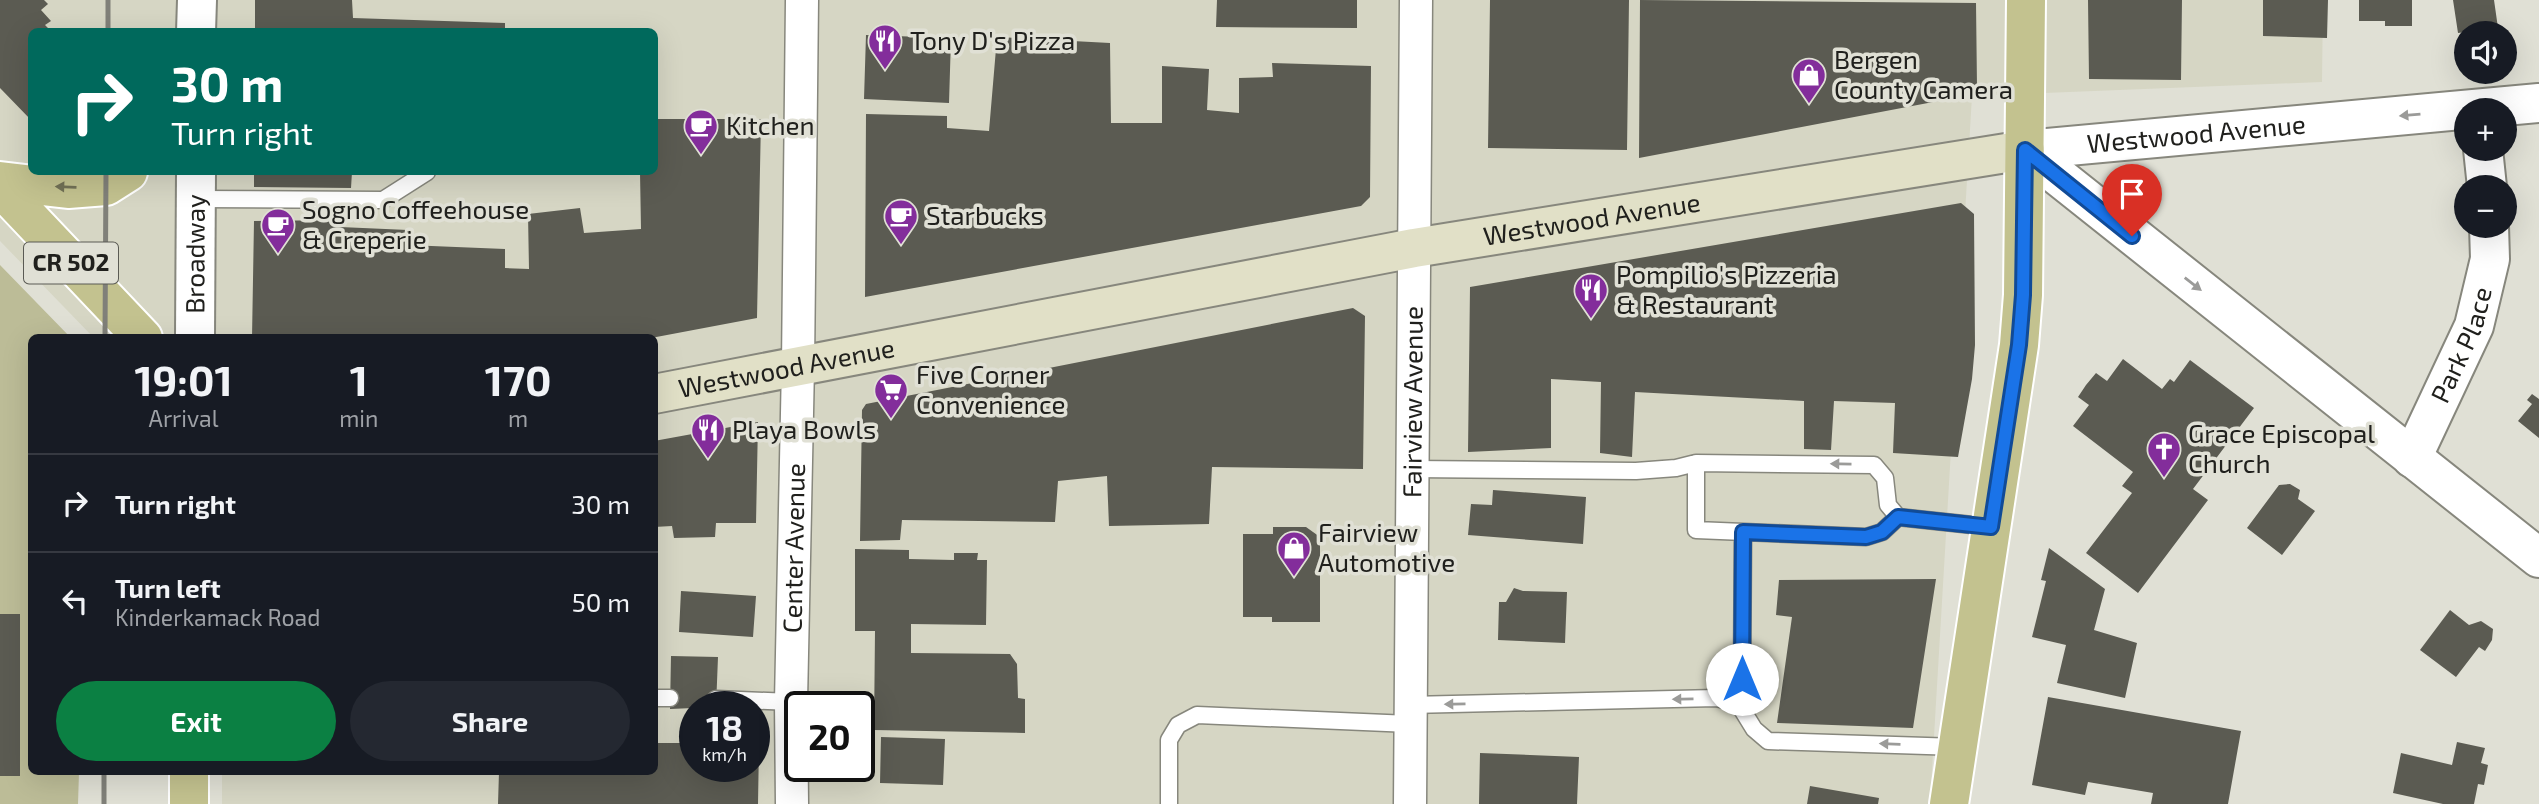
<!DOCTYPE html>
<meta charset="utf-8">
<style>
body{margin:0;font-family:"Exo 2",sans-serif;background:#242831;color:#f1f3f6;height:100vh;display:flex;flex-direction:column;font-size:26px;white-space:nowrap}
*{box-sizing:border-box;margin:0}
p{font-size:23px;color:#9ea1a6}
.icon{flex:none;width:38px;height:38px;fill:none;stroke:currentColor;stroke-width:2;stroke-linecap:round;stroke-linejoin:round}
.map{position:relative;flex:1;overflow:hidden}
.panel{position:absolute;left:28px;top:334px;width:630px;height:441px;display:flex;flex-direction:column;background:#171b24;border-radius:10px;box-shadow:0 7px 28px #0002}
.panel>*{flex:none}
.top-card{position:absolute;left:28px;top:28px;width:630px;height:147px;border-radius:10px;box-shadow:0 7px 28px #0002;background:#00695c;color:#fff;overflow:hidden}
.buttons{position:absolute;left:2454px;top:21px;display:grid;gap:14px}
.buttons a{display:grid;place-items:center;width:63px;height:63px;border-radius:50%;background:#171b24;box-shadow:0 7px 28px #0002;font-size:35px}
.speed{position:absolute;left:679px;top:691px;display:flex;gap:14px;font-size:35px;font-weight:700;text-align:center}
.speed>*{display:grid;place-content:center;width:91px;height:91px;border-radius:50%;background:#171b24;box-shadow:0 7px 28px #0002;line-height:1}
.speed small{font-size:18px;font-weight:400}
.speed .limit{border:4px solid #111;border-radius:10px;background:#fff;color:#111}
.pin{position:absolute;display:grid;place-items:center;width:60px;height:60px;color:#fff;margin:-72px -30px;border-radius:50% 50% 50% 0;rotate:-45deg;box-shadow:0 0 7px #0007}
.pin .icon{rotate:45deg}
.me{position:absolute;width:77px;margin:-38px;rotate:0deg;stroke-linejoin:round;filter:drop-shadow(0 0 5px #0008)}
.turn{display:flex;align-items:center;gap:24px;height:147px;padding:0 28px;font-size:32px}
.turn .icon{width:91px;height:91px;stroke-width:2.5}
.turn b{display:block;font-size:49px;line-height:60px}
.eta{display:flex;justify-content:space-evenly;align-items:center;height:119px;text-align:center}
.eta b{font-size:42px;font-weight:700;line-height:49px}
.primary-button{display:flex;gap:14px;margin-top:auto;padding:14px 28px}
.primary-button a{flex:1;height:80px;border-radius:42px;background:#0b8043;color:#fff;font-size:28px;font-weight:700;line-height:80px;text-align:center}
.primary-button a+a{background:#242831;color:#f1f3f6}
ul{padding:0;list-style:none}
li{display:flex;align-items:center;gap:21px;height:98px;padding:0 28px;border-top:2px solid #363941}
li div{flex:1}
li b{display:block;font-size:26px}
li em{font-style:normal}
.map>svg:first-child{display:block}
.built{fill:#d6d6c4;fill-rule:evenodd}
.green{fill:#bcbc97}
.building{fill:#5b5b52}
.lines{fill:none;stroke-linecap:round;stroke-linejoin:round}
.service-casing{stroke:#87877d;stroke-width:19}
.minor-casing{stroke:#87877d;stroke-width:35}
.tertiary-casing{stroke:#87877d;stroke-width:42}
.secondary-casing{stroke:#87877d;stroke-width:42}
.primary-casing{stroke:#fff;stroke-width:42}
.service{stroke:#fff;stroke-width:16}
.minor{stroke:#fff;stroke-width:32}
.tertiary{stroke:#fff;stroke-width:38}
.secondary{stroke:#e1e0c7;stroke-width:38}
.primary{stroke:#c3c28f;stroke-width:38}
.rail{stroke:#808079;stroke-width:5}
.oneway{fill:#9b9b99}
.oneway2{fill:#727156}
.route-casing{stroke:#114b97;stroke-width:18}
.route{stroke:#1a73e8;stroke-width:12}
.labels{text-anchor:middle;stroke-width:7;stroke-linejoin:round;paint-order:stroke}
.shield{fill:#e0e0d5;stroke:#5a5a54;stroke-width:2}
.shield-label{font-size:24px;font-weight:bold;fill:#20201d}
.poi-label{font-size:26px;fill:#20201d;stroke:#e0e0d5;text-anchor:start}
.street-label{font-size:26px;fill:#20201d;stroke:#e0e0d5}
</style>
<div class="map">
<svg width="2539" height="804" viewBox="0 0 2539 804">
<rect width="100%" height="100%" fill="#e0e0d5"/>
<path class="built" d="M0,0H2323L2322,82L1972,96L1930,804H222V772H654V338H94L0,241ZM32,32H654V172H32ZM695,707H754V766H695ZM800,707H859V766H800Z"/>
<path class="green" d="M0,265L71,338H32V772H79L78,804H0Z"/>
<path class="building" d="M0,0H44L48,4L41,10L51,21L45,25L52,32H32V121L0,88Z
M255,0H352L353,18L505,23V32H255Z
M1217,0H1357V28L1216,27Z
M1490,0H1629L1627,150L1488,148Z
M1640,0L1976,3L1977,87L1970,95L1639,158Z
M2088,0H2182L2181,80L2089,79Z
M2263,0H2328L2327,38L2263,36Z
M2359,0H2412V26H2385V21H2359Z
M2453,0H2494L2498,28L2458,33Z
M866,35L951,38L949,103L864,99Z
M997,37L1110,43L1111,123H1162V66L1209,69L1207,110L1239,113V78L1273,77L1272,63L1371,66L1370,197L1361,206L865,297L866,114L947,116V128L989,131Z
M654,119H761L757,318L651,338H252L254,221L340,220V227L408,230L407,245L505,249V268L529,269L528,214L580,208L584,233L641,229L640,172H654Z
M254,172H352L351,188L254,187Z
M1961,203L1974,214L1975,345L1972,379L1958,457L1893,453L1895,403L1834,401L1831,450L1804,449V401L1635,392L1632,457L1600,453L1601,382L1551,379V448L1468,452L1470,287Z
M1353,308L1365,316L1363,469L1212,467L1209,524L1109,526L1107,476L1058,481L1055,522L902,520L900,540L860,541L862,410L866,404Z
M2123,359L2162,389L2170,379L2174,382L2190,360L2254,408L2193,489L2208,500L2138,593L2086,553L2132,493L2122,486L2133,472L2073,426L2089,405L2078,397L2086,385L2096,373L2107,381Z
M2532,394L2539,399V438L2518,421L2532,404L2527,400Z
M758,422L756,523H716L715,537L674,538L672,526L654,527V441Z
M2290,484L2300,490L2298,499L2315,511L2282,555L2247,528L2279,485Z
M1493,490L1586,497L1583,544L1468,535L1471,504L1492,505Z
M1273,527H1306L1320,537V622H1272V617H1243V534H1273Z
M2049,548L2105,589L2094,630L2137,643L2125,698L2057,683L2066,645L2032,637L2046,581L2041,580Z
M855,549L909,550V559L954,560V553H978L977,560H987L986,625L911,624V653L1010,654L1017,664L1018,698L1025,699V733L874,730L875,631H855Z
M1936,579L1913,728L1777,723L1792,617L1776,615L1779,580Z
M1514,588L1523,591L1567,592L1565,643L1498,640L1499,602H1506Z
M681,591L756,596L753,637L679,632Z
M2450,610L2469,625L2481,621L2493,629L2492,640L2485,651L2479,647L2456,677L2420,650Z
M0,614H20V776H0Z
M671,656L718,657L716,707L670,709Z
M2048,697L2241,731L2228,804H2151L2153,793L2088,782L2085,795L2032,785Z
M881,737L945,739L943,785L880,783Z
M2457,742L2485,748L2481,763L2488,765L2484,785L2478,784L2474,804H2443L2393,793L2401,753L2452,765Z
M654,743H695V766H754V745H759L758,804H498L499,772H654Z
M1480,753L1579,757L1577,804H1479Z
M1810,786L1879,798L1878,804H1807Z"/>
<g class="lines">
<g class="service-casing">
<path id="service" d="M197,199L383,200L427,172
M1696,463V530L1866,537L1882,532L1898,517
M1412,469L1636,471L1676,468L1696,463L1874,465L1885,478L1888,505L1898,517L1991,527
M654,698H670
M716,699L791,702
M1738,703L1742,679L1743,532
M1410,705L1716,698L1738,703L1754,729L1768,741L1958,747
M1169,804V740L1178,725L1197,715L1410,724"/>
</g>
<g class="minor-casing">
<g id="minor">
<path id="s1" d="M792,804L791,702L798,365L802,0"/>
<path id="s2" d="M1410,804L1416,0"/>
</g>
</g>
<g class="tertiary-casing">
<g id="tertiary">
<path d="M196,32L197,0"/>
<path d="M2483,149L2487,187"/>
<path d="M2025,150L2539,558"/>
<path id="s3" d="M2025,150L2539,103"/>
<path id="s4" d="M195,338L196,172"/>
<path id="s5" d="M2412,458L2474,326L2490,259L2489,226"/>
</g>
</g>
<g class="secondary-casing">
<g id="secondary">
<path id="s6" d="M654,394L1414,248L2025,150"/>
</g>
</g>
<g class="primary-casing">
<path id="primary" d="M0,181L68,189L106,186L128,172
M0,187L143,338
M189,804V772
M1949,804L2019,345L2023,295L2026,0"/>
</g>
<use href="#service" class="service"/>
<use href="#minor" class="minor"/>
<use href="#tertiary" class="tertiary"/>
<use href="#secondary" class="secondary"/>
<use href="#primary" class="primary"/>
<path class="rail" d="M108,32V0
M105,338L106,172
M104,804V772"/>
</g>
<defs><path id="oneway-solid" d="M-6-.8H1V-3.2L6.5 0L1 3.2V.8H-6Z" transform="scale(1.75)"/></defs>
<g class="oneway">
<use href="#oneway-solid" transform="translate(2410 115) rotate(175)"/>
<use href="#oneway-solid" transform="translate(2193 284) rotate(38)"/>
<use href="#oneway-solid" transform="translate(1841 464) rotate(-179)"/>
<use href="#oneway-solid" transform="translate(1683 699) rotate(179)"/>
<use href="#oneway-solid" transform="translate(1455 704) rotate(179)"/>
<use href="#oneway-solid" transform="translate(1890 744) rotate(-178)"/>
</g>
<use class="oneway2" href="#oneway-solid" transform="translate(66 187) rotate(-178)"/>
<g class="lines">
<g class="route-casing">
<path id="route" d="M1742,679L1743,532L1866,537L1882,532L1898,517L1991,527L2019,345L2023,295L2025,150L2132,236"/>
</g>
<use href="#route" class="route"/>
</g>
<defs>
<g id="restaurant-pin" transform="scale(1.75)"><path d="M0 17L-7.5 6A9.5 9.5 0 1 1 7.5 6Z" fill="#832d9b" stroke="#e0e0d5"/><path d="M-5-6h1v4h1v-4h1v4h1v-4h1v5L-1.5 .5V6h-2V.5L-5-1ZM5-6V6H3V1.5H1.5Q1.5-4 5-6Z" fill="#fff"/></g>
<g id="shop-pin" transform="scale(1.75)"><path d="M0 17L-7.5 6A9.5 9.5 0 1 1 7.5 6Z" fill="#832d9b" stroke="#e0e0d5"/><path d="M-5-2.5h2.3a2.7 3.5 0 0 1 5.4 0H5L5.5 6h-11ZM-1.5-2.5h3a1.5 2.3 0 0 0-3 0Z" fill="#fff"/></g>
<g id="cafe-pin" transform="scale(1.75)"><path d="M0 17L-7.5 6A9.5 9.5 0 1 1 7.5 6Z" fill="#832d9b" stroke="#e0e0d5"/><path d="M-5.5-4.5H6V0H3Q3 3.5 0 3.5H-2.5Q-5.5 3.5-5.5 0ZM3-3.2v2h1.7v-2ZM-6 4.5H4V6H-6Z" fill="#fff"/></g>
<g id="supermarket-pin" transform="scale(1.75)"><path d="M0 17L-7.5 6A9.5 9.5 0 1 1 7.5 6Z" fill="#832d9b" stroke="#e0e0d5"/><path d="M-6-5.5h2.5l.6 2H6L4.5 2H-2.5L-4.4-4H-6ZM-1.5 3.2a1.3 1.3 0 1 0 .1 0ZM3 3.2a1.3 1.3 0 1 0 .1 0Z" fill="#fff"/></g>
<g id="church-pin" transform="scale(1.75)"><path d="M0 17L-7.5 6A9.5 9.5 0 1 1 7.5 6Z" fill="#832d9b" stroke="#e0e0d5"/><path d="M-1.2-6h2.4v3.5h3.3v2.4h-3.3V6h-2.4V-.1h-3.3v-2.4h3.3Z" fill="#fff"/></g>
</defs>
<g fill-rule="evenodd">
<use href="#restaurant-pin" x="885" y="41"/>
<use href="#shop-pin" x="1809" y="75"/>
<use href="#cafe-pin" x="701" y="126"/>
<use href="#cafe-pin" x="901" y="216"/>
<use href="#cafe-pin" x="278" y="225"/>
<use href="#restaurant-pin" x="1591" y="290"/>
<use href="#supermarket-pin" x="891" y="390"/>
<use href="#restaurant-pin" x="708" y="430"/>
<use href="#church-pin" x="2164" y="449"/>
<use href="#shop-pin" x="1294" y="548"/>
</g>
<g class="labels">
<rect class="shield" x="24" y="242.5" width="94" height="41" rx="5"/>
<g class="shield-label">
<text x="71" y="271">CR 502</text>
</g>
<g class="poi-label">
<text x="910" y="50">Tony D's Pizza</text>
<text x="1834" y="69">Bergen<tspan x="1834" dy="30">County Camera</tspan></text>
<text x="726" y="135">Kitchen</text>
<text x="302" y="219">Sogno Coffeehouse<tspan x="302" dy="30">&amp; Creperie</tspan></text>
<text x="926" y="225">Starbucks</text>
<text x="1616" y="284">Pompilio's Pizzeria<tspan x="1616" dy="30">&amp; Restaurant</tspan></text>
<text x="916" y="384">Five Corner<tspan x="916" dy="30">Convenience</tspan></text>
<text x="732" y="439">Playa Bowls</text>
<text x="2188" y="443">Grace Episcopal<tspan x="2188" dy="30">Church</tspan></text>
<text x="1318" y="542">Fairview<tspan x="1318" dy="30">Automotive</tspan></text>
</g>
<g class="street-label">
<text dy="9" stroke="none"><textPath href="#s3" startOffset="172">Westwood Avenue</textPath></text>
<text dy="9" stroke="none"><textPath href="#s6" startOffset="954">Westwood Avenue</textPath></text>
<text dy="9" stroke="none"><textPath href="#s4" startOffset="84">Broadway</textPath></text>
<text dy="9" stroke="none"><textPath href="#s5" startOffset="124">Park Place</textPath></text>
<text dy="9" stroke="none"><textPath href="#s6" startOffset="135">Westwood Avenue</textPath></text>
<text dy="9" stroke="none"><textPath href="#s2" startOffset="402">Fairview Avenue</textPath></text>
<text dy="9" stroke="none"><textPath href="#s1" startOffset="256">Center Avenue</textPath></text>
</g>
</g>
</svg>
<div class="buttons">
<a><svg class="icon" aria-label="sound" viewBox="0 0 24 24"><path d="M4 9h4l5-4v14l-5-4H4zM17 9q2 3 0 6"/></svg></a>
<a>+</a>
<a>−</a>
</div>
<div class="speed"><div>18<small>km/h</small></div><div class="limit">20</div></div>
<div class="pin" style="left:2132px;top:236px;background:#d93025"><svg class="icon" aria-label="arrive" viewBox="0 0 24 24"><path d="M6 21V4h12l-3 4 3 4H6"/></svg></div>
<svg class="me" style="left:1742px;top:679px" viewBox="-20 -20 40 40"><circle r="19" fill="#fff"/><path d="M0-13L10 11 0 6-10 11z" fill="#1a73e8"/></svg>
<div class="top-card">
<div class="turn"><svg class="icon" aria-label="right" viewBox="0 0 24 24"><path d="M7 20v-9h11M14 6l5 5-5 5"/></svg><div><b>30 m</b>Turn right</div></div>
</div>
<section class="panel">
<div class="eta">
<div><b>19:01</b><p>Arrival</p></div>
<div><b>1</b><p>min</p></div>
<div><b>170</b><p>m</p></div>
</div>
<ul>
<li><svg class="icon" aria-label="right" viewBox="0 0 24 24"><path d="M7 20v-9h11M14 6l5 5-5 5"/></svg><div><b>Turn right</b></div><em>30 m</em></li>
<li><svg class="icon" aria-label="left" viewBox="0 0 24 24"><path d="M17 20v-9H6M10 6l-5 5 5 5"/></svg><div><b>Turn left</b><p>Kinderkamack Road</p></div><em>50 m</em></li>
</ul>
<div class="primary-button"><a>Exit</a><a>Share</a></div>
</section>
</div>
